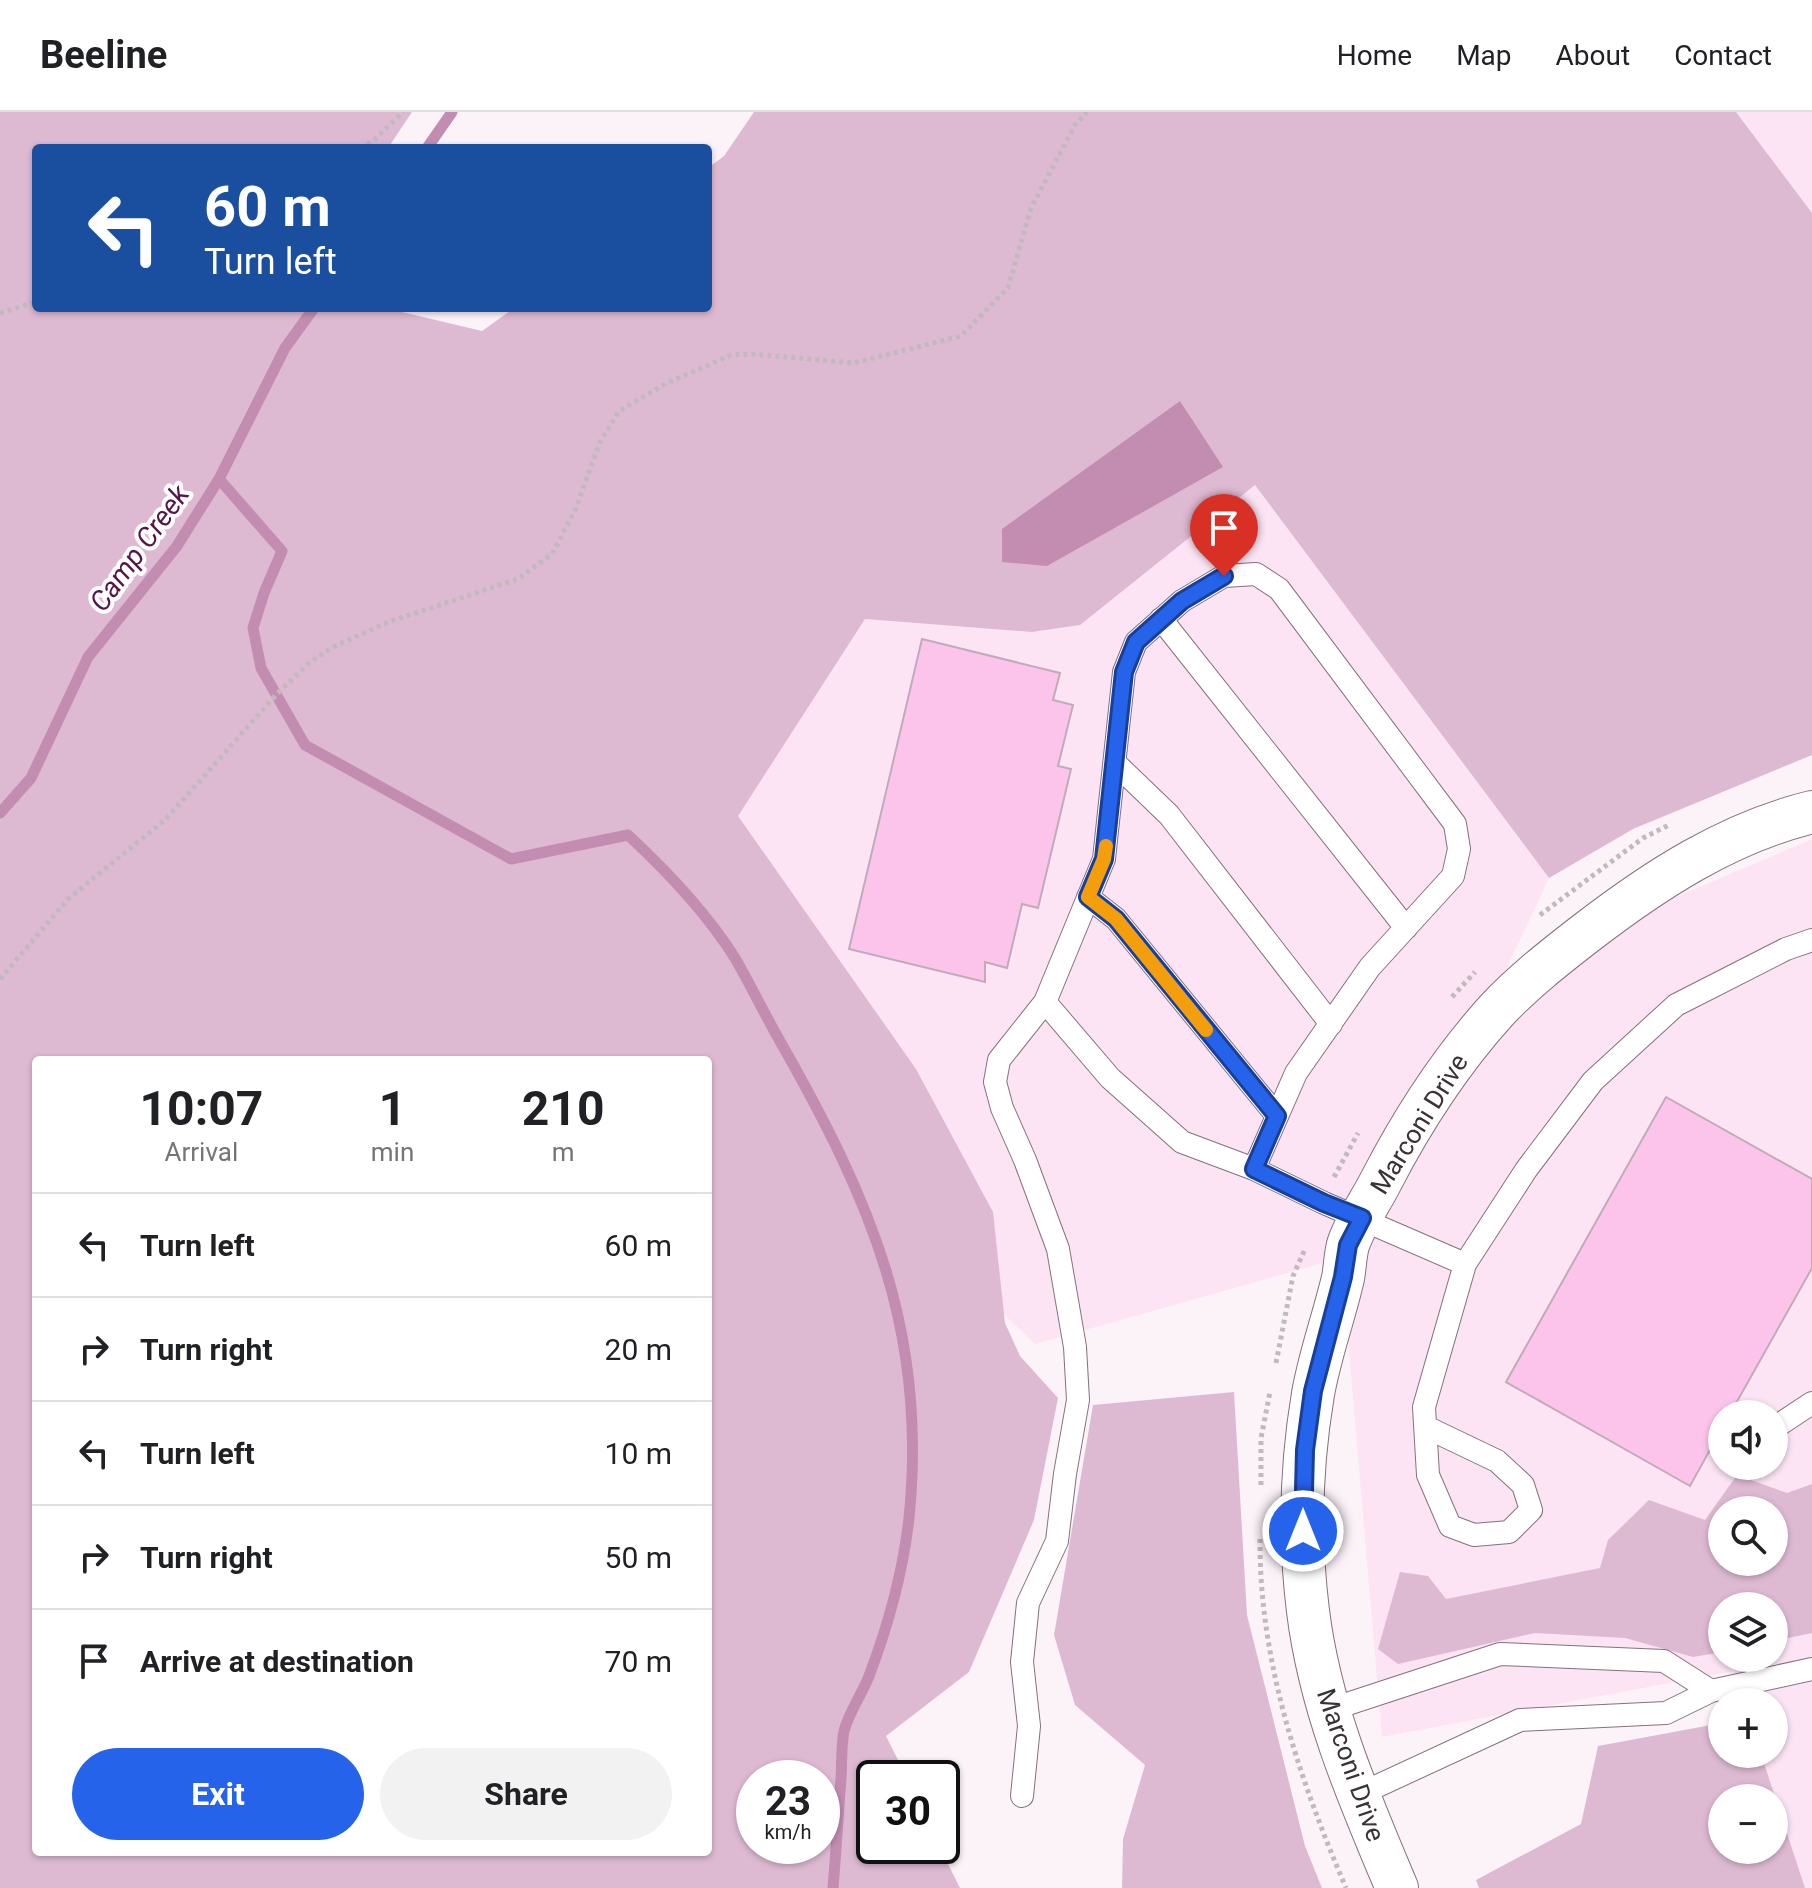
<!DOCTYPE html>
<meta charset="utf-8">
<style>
body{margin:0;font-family:Roboto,sans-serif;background:#f2f2f2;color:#202124;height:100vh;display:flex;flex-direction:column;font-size:30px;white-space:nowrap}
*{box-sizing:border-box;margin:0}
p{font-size:26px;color:#757577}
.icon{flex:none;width:44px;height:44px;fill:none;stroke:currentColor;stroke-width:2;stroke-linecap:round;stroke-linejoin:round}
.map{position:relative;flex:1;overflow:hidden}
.drawer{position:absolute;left:32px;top:944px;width:680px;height:800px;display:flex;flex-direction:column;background:#fff;border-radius:8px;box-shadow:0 2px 6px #0004}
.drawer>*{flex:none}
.guide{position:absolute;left:32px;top:32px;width:680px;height:168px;border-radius:8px;box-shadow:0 2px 6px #0004;background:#1a4fa0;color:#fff;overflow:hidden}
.fabs{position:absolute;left:1708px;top:1288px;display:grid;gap:16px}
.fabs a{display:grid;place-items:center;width:80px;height:80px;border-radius:50%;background:#fff;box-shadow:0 2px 6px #0004;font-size:40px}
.speed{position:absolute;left:736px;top:1648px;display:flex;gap:16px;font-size:40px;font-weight:700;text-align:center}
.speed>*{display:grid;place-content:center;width:104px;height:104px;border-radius:50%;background:#fff;box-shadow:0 2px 6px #0004;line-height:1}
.speed small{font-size:20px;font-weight:400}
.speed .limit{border:4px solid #111;border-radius:12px;background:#fff;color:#111}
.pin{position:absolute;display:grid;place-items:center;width:68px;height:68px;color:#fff;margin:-82px -34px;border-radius:50% 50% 50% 0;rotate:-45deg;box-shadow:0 0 8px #0007}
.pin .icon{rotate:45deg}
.me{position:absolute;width:88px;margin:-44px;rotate:0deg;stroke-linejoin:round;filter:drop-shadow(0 0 6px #0008)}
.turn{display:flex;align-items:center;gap:28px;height:168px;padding:0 40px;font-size:36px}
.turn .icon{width:104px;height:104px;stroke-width:2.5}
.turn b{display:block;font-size:56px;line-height:68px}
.eta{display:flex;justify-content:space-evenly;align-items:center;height:136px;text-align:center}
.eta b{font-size:48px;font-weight:700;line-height:56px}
.primary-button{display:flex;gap:16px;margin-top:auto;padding:16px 40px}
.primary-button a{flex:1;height:92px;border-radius:48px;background:#2563eb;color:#fff;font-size:32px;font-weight:700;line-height:92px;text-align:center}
.primary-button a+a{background:#f2f2f2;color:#202124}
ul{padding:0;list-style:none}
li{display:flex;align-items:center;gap:24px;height:104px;padding:0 40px;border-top:2px solid #e0e0e0}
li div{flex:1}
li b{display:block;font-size:30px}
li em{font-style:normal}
header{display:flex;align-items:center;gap:48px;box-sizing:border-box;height:112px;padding:0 40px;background:#fff;border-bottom:2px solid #e0e0e0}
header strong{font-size:38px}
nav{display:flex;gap:44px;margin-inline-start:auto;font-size:28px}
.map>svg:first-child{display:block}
.built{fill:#fce4f4;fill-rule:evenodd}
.green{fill:#debad2;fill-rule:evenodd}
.water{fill:#c38db2}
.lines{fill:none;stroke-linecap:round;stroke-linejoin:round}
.stream{stroke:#c38db2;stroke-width:11}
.building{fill:#fdc4eb;stroke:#c0abb9;stroke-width:2}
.service-casing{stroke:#84717d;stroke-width:24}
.minor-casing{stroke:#84717d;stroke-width:44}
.path{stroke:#c2b9bf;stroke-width:5;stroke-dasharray:4 4;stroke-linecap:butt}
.service{stroke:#fff;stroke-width:22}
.minor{stroke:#fff;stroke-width:42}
.route-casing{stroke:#184099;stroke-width:20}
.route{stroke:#2563eb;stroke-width:14}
.slow{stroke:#f59e0b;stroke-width:14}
.labels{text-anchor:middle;stroke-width:8;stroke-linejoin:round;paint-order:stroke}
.street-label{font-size:26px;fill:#3b3238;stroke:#fff}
.water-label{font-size:28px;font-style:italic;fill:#551647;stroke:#fff}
</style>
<header>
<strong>Beeline</strong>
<nav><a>Home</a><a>Map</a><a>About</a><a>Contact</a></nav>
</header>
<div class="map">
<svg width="1812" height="1776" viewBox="0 0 1812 1776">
<rect width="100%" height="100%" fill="#fcf3f9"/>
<path class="built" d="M1736,0H1812V101Z
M1255,373L1549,766L1475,924L1643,799L1812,727V1776H1805L1761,1642H1774V1590H1744L1734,1559L1382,1625L1341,1146L1035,1232L640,855L865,507L1032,520L1079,513ZM1722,1302H1774V1354H1722ZM1722,1398H1774V1450H1722ZM1722,1494H1774V1546H1722Z"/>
<path class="green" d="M0,0H412L388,36H36V196H399L402,200L482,219L514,196H708V56L724,44L754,0H1736L1812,101V643L1633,717L1549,766L1255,373L1080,513L1032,520L865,507L738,704L916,957L993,1100L1005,1211L1020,1244L1058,1286L1034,1408L969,1560L886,1624L907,1666H874V1734H939L960,1776H0ZM36,948H708V1740H36ZM754,1666H822V1734H754Z
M1234,1280L1247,1503L1305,1734L1322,1776H1122L1123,1727L1145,1653L1075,1593L1054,1523L1093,1293Z
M1737,1363L1787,1381L1812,1372V1521L1774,1529V1494H1722V1540L1693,1545L1625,1526L1535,1521L1398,1552L1378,1537L1400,1460L1428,1464L1446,1487L1600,1456L1608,1428L1649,1388L1705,1408ZM1722,1398H1774V1450H1722Z
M1722,1611V1642H1761L1805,1776H1479L1476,1768L1581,1712L1598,1634ZM1722,1686H1774V1738H1722Z"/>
<path class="water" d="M1180,289L1223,355L1047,454L1002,450V417Z"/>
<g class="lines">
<path class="stream" d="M427,36L452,0
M219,367L282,439L264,481L253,516L261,556L305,633L511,747L628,723C669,761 706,800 735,846C751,874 765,903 781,931C871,1089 928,1221 909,1406C903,1460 888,1514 869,1564C862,1582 849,1600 844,1619C841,1634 842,1652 841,1667C838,1704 836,1740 833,1776
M0,701L31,666L88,545L177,434L219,367L285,236L314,196"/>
</g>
<path class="building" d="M922,527L1060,561L1053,588L1073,593L1058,654L1071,657L1038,796L1022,792L1007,856L985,850V870L849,837Z
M1666,985L1812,1067V1156L1730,1302H1722V1316L1690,1374L1506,1270Z"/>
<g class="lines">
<g class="service-casing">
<path id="service" d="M1161,507L1406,816
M1115,651L1169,703L1331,912
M1088,785L1116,807L1277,1004
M1045,890L1104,747L1124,560L1136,530L1182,489L1224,464L1256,462L1279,477L1455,712L1459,737L1453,764L1370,855L1296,961L1254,1057
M1426,1315L1497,1349L1523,1373L1531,1398L1509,1420L1474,1423L1450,1414L1428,1363L1424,1295L1465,1152
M1774,1316L1812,1291
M1329,1598L1500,1542L1664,1549L1711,1579
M1358,1683L1520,1608L1666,1601L1711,1579L1812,1557
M1022,1684L1029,1614L1022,1550L1028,1491L1057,1429L1065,1362L1078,1288L1075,1235L1058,1137L1025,1048L1002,996L995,970L999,948L1045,890L1110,966L1182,1030L1254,1057L1324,1091L1465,1152L1526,1058L1593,969L1676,893L1786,837L1812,828"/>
</g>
<g class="minor-casing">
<path id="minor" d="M1397,1776C1359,1686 1320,1597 1308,1499C1299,1427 1301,1353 1313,1282C1320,1242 1334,1205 1343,1166C1345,1156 1345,1144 1348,1133C1355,1111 1371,1089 1381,1069C1412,1009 1451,949 1496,899C1523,870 1555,845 1586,821C1655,768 1727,721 1812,700"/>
</g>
<path class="path" d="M360,36L373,29L403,0
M0,201L36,190
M1540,803L1643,726L1669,713
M0,867L68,787L166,707L276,583L309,551L333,535L391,509L518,467L552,442L576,396L599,332L619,299L667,271L731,243L752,242L854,251L961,224L1008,176L1031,96L1075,13L1087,0
M1452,885L1475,860
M1334,1065L1358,1021
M1276,1251L1293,1164L1305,1137
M1261,1373V1326L1270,1280
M1260,1427C1259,1548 1299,1666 1346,1776"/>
<use href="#service" class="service"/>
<use href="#minor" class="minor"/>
</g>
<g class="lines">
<g class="route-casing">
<path id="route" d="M1224,464L1182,489L1136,530L1124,560L1104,747L1088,785L1116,807L1277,1004L1254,1057L1324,1091L1362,1106L1348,1133L1343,1165L1313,1279L1305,1338L1303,1419"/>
</g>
<use href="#route" class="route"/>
<path class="slow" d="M1106,734L1104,747L1088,785L1116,807L1206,918"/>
</g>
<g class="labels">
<g class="street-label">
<text transform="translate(1419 1012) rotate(-58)" y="9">Marconi Drive</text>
<text transform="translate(1351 1653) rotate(71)" y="9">Marconi Drive</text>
</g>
<g class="water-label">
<text transform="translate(139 436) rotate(-54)" y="10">Camp Creek</text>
</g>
</g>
</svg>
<div class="fabs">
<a><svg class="icon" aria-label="sound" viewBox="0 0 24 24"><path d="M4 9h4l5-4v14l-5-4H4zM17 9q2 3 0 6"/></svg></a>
<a><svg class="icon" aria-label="search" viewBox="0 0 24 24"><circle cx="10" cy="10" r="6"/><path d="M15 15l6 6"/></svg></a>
<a><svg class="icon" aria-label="layers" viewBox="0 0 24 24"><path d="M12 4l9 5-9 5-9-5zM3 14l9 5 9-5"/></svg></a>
<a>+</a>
<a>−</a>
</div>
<div class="speed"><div>23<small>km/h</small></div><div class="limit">30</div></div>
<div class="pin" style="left:1224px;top:464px;background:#d93025"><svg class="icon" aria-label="arrive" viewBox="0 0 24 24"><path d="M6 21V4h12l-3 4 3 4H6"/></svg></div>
<svg class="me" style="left:1303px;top:1419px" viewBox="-20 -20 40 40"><circle r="17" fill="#2563eb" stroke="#fff" stroke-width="3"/><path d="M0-11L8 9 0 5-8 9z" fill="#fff"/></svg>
<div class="guide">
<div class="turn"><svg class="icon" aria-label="left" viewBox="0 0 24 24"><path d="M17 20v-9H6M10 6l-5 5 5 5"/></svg><div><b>60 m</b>Turn left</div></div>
</div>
<section class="drawer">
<div class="eta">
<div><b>10:07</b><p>Arrival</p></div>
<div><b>1</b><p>min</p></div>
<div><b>210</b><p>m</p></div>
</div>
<ul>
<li><svg class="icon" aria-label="left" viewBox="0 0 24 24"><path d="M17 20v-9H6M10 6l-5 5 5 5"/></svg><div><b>Turn left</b></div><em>60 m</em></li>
<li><svg class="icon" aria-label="right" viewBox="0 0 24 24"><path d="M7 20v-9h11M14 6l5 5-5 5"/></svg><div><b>Turn right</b></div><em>20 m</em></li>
<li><svg class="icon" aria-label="left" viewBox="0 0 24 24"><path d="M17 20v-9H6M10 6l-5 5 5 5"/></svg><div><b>Turn left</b></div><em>10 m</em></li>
<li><svg class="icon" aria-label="right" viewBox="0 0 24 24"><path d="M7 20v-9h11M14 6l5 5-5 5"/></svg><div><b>Turn right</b></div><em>50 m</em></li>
<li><svg class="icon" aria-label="arrive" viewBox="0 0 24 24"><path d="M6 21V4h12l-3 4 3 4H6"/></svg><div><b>Arrive at destination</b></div><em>70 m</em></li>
</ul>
<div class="primary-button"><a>Exit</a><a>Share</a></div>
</section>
</div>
